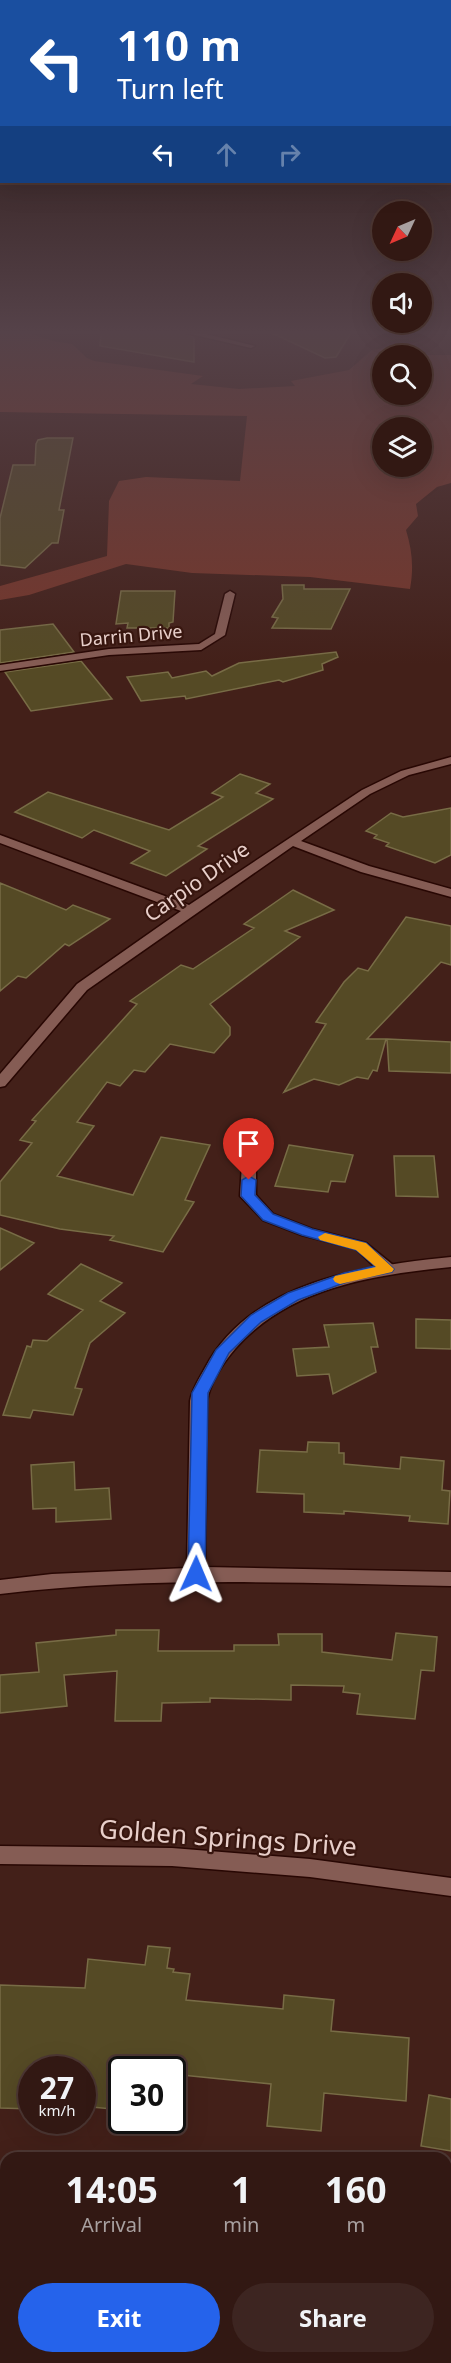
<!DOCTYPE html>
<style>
body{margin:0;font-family:"Noto Sans",sans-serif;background:#3d2521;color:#f1f3f6;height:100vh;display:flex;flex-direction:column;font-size:22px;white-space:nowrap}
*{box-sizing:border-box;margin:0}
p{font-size:20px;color:#a8a0a0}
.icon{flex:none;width:33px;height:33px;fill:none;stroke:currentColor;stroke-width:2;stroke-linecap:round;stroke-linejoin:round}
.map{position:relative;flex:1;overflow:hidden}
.sheet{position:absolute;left:0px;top:2152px;width:452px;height:212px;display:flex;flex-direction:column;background:#321813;border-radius:18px 18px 0 0;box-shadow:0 6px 24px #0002,0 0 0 2px #4d3733}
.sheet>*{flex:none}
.banner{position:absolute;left:0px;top:0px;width:452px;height:183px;box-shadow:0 6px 24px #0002,0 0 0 2px #4d3733;background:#1a4fa0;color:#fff;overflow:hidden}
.needle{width:39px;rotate:226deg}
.controls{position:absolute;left:372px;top:201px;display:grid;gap:12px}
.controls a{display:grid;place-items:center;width:60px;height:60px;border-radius:50%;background:#321813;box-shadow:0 6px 24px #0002,0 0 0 2px #4d3733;font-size:30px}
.speed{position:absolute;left:18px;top:2056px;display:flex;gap:12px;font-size:30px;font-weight:700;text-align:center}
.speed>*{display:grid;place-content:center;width:78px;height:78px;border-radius:50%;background:#321813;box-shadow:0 6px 24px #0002,0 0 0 2px #4d3733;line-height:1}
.speed small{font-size:15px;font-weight:400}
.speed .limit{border:3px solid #111;border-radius:9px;background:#fff;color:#111}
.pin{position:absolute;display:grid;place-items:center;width:51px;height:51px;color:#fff;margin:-62px -26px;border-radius:50% 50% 50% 0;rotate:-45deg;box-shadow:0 0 6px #0007}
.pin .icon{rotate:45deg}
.me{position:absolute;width:66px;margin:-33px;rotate:1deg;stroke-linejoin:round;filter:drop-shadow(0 0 4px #0008)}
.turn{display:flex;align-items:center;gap:21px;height:126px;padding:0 18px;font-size:27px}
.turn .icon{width:78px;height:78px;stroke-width:2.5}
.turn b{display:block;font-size:42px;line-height:51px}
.lanes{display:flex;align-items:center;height:57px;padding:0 18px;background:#0003;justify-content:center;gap:30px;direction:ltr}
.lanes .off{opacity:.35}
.eta{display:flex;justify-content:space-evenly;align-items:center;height:102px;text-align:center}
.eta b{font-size:36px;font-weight:700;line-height:42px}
.primary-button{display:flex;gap:12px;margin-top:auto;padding:12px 18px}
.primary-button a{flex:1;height:69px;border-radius:36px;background:#2563eb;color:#fff;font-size:24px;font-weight:700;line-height:69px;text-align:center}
.primary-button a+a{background:#3d2521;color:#f1f3f6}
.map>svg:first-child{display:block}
.green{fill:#76362a;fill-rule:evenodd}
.building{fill:#554a25;stroke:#786c46;stroke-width:1.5}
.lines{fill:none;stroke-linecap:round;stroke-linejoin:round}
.service-casing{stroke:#280703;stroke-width:3}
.minor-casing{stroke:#280703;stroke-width:3}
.secondary-casing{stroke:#280703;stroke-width:3}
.service{fill:#855c54;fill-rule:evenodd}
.minor{fill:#855c54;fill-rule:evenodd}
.secondary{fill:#855c54;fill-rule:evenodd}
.route{fill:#2563eb;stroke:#184099;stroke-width:1.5}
.slow{fill:#f59e0b}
.labels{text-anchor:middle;stroke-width:4.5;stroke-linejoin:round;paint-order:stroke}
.far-street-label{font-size:18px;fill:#e8cfca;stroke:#38160f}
.street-label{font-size:21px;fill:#e8cfca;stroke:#38160f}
.near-street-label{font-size:26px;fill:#e8cfca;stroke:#38160f}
</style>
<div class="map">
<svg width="451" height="2363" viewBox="0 0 451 2363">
<rect width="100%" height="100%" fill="#432019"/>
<path class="green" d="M0,333H29L53,341L72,344L87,358L94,361L203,376L191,384L239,389L295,386L291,381L349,370L372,350L423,341L404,349L399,355H451V483L437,487L416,504L418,516L406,530C412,550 414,567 410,589L310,577L192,573L126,564L29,595L0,600V586L107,556L109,501L119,481L146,477L240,481L247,416L0,412ZM382,356H422V394H382ZM382,428H422V466H382Z"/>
<path class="building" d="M101,333H184L194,337V362L100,346Z
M272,333H351L336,357L325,358Z
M47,438H73L59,510H64L58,543H52L25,568L0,565V518L13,465H35L36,444L38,440Z
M282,585H304V589H350L331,629L272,628L278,618L272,617L283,599Z
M121,591H175L173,622L169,623V628H127L128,623L116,624Z
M53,624L74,652L0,663V630Z
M336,652L338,657L322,664L323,670L283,682L279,680L186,699L185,696L141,701L127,677L168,672L172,678L206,671L212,676L239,663Z
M81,661L112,699L31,711L5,672Z
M240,774L270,784L256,793L273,799L198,846L207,849L166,876L131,863L150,851L94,830L82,838L15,812L48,792L169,830L223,797L212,793Z
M451,808V855L435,863L386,846L389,843L374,838L377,835L366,831L391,813L403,817Z
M0,883L66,910L73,905L110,919L69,946L65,944L26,978L18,976L0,991Z
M293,890L334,910L285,931L300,937L210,1004L230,1027V1035L214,1053L170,1044L145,1072L134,1070L120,1086L107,1082L77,1122L94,1126L57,1176L133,1195L161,1137L210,1145L185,1200L194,1202L163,1252L110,1240L114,1236L60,1229L0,1215V1182L32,1143L20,1140L36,1121L32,1120L137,1004L130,1001L181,965L193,969L254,928L244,924Z
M406,917L451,926V965L441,962L367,1039H386L377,1071L373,1070L368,1079L357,1077L339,1085L314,1079L284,1092L326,1024L316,1022L344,982L358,968L368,971Z
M387,1039L451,1042V1073L389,1071Z
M289,1145L353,1155L345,1182L331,1181L328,1192L275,1186Z
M394,1156H434L438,1197L396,1196Z
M0,1228L34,1243L0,1270Z
M81,1264L122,1283L100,1301L125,1313L90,1343L75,1388L82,1389L73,1415L33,1410L30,1418L3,1415L27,1346L31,1347L33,1340L47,1341L83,1310L48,1294Z
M416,1319L451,1320V1349L416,1348Z
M373,1323L378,1347H371L376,1372L333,1394L329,1374L297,1376L293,1349L329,1347L324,1325Z
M308,1442L339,1443V1453H344V1464L400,1469L401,1457L444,1461L442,1490L450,1491L448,1524L409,1521L410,1516L344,1511V1514L304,1512V1494L257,1492L260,1450L307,1452Z
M74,1462L75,1490L109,1488L111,1519L56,1522V1508L33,1509L31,1465Z
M116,1630H159L158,1651H234V1645H279L278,1634H322V1652L392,1660L396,1633L437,1637L434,1671L421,1670L415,1719L357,1714L360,1694L343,1692L344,1686L291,1685V1700L210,1698V1702L162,1703L161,1721H115L117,1671L64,1675L67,1706L0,1713V1675L39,1672L36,1643L116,1635Z
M148,1946L170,1948L167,1968L174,1969L173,1972L190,1974L186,2000L283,2009L284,1995L334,2000L331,2031L409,2038L406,2101L324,2093L321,2131L267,2126L271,2084L172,2074V2070H122V2110L82,2106V2070H32V2109L0,2108V1985L85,1988L88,1959L145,1965Z
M429,2095L451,2099V2151L421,2146Z"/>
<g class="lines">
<g class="service-casing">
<path id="service" d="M249,1160L256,1164V1195L273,1214L312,1229L366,1243L393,1265L395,1269L393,1273H381L356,1249L302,1235L263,1220L240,1196L242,1164Z"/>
</g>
<g class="minor-casing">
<path id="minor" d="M186,333H202L255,346L251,348Z
M230,591L235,594L225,635L201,650L109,655L0,671V665L109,649L199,644L215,634L225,594Z
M451,757V764L409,775L370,794L301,841L369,866L451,889V897L361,872L293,846L87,990L5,1086L0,1087V1074L77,984L181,911L0,843V835L189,905L362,790L401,771Z
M451,1257V1267C373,1275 289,1287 235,1349C223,1363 210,1383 207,1401L205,1567L451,1572V1586C300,1583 150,1576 0,1594V1580L52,1574L187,1568L190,1401C192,1389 199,1379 205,1368C251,1281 364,1266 451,1257Z
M0,2177H6V2199H0Z
M446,2224L451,2225V2249L446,2247Z"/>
</g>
<g class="secondary-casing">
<path id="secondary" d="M0,1846L172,1848L310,1859L451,1878V1896L310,1877L172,1866L0,1864Z"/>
</g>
<use href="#service" class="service"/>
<use href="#minor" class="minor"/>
<use href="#secondary" class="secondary"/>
</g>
<linearGradient id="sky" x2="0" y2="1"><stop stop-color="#25120e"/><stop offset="0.5" stop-color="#554249"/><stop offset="1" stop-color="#554249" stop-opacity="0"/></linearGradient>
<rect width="451" height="664" fill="url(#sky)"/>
<path class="route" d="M249,1176L256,1180L255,1195L273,1214L312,1229L366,1243L394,1269L392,1272L352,1280L298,1300L261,1322L229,1353L208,1393L205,1574L196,1580L188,1574L192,1393L216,1350L251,1315L288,1293L344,1273L375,1266L356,1250L302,1235L263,1220L241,1196L242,1180Z"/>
<path class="slow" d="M325,1233L366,1243L394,1269L392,1272L340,1284L335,1282L333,1279L335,1276L376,1267L356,1250L320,1240L318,1237Z"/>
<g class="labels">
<g class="far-street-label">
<text transform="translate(131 636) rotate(-5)" y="6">Darrin Drive</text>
</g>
<g class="street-label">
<text transform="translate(197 882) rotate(-35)" y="7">Carpio Drive</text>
</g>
<g class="near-street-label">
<text transform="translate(228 1838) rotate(4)" y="9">Golden Springs Drive</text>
</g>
</g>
</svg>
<div class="controls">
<a><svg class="needle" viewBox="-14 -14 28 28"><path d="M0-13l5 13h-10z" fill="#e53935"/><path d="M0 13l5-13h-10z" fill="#a8a0a0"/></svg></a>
<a><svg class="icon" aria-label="sound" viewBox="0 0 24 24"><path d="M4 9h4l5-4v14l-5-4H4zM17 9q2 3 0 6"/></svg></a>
<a><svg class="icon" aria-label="search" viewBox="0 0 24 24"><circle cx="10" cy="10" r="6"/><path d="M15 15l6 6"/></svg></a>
<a><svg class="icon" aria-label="layers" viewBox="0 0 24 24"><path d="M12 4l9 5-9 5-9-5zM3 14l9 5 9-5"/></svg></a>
</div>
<div class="speed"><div>27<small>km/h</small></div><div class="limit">30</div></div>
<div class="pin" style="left:249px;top:1180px;background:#d93025"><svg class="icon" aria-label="arrive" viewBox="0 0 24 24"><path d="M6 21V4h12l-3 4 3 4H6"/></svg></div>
<svg class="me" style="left:196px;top:1574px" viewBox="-20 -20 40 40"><path d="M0-17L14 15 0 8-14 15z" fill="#2563eb" stroke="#fff" stroke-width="4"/></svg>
<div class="banner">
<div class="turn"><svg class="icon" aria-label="left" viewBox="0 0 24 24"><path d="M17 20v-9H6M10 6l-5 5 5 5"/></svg><div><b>110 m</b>Turn left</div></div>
<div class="lanes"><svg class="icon" aria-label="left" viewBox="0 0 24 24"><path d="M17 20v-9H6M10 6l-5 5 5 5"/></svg><svg class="icon off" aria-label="ahead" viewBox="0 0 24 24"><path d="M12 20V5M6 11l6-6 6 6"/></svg><svg class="icon off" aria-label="right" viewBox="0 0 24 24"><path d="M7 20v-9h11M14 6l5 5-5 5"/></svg></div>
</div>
<section class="sheet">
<div class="eta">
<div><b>14:05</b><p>Arrival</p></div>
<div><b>1</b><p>min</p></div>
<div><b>160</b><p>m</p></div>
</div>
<div class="primary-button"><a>Exit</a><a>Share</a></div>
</section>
</div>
